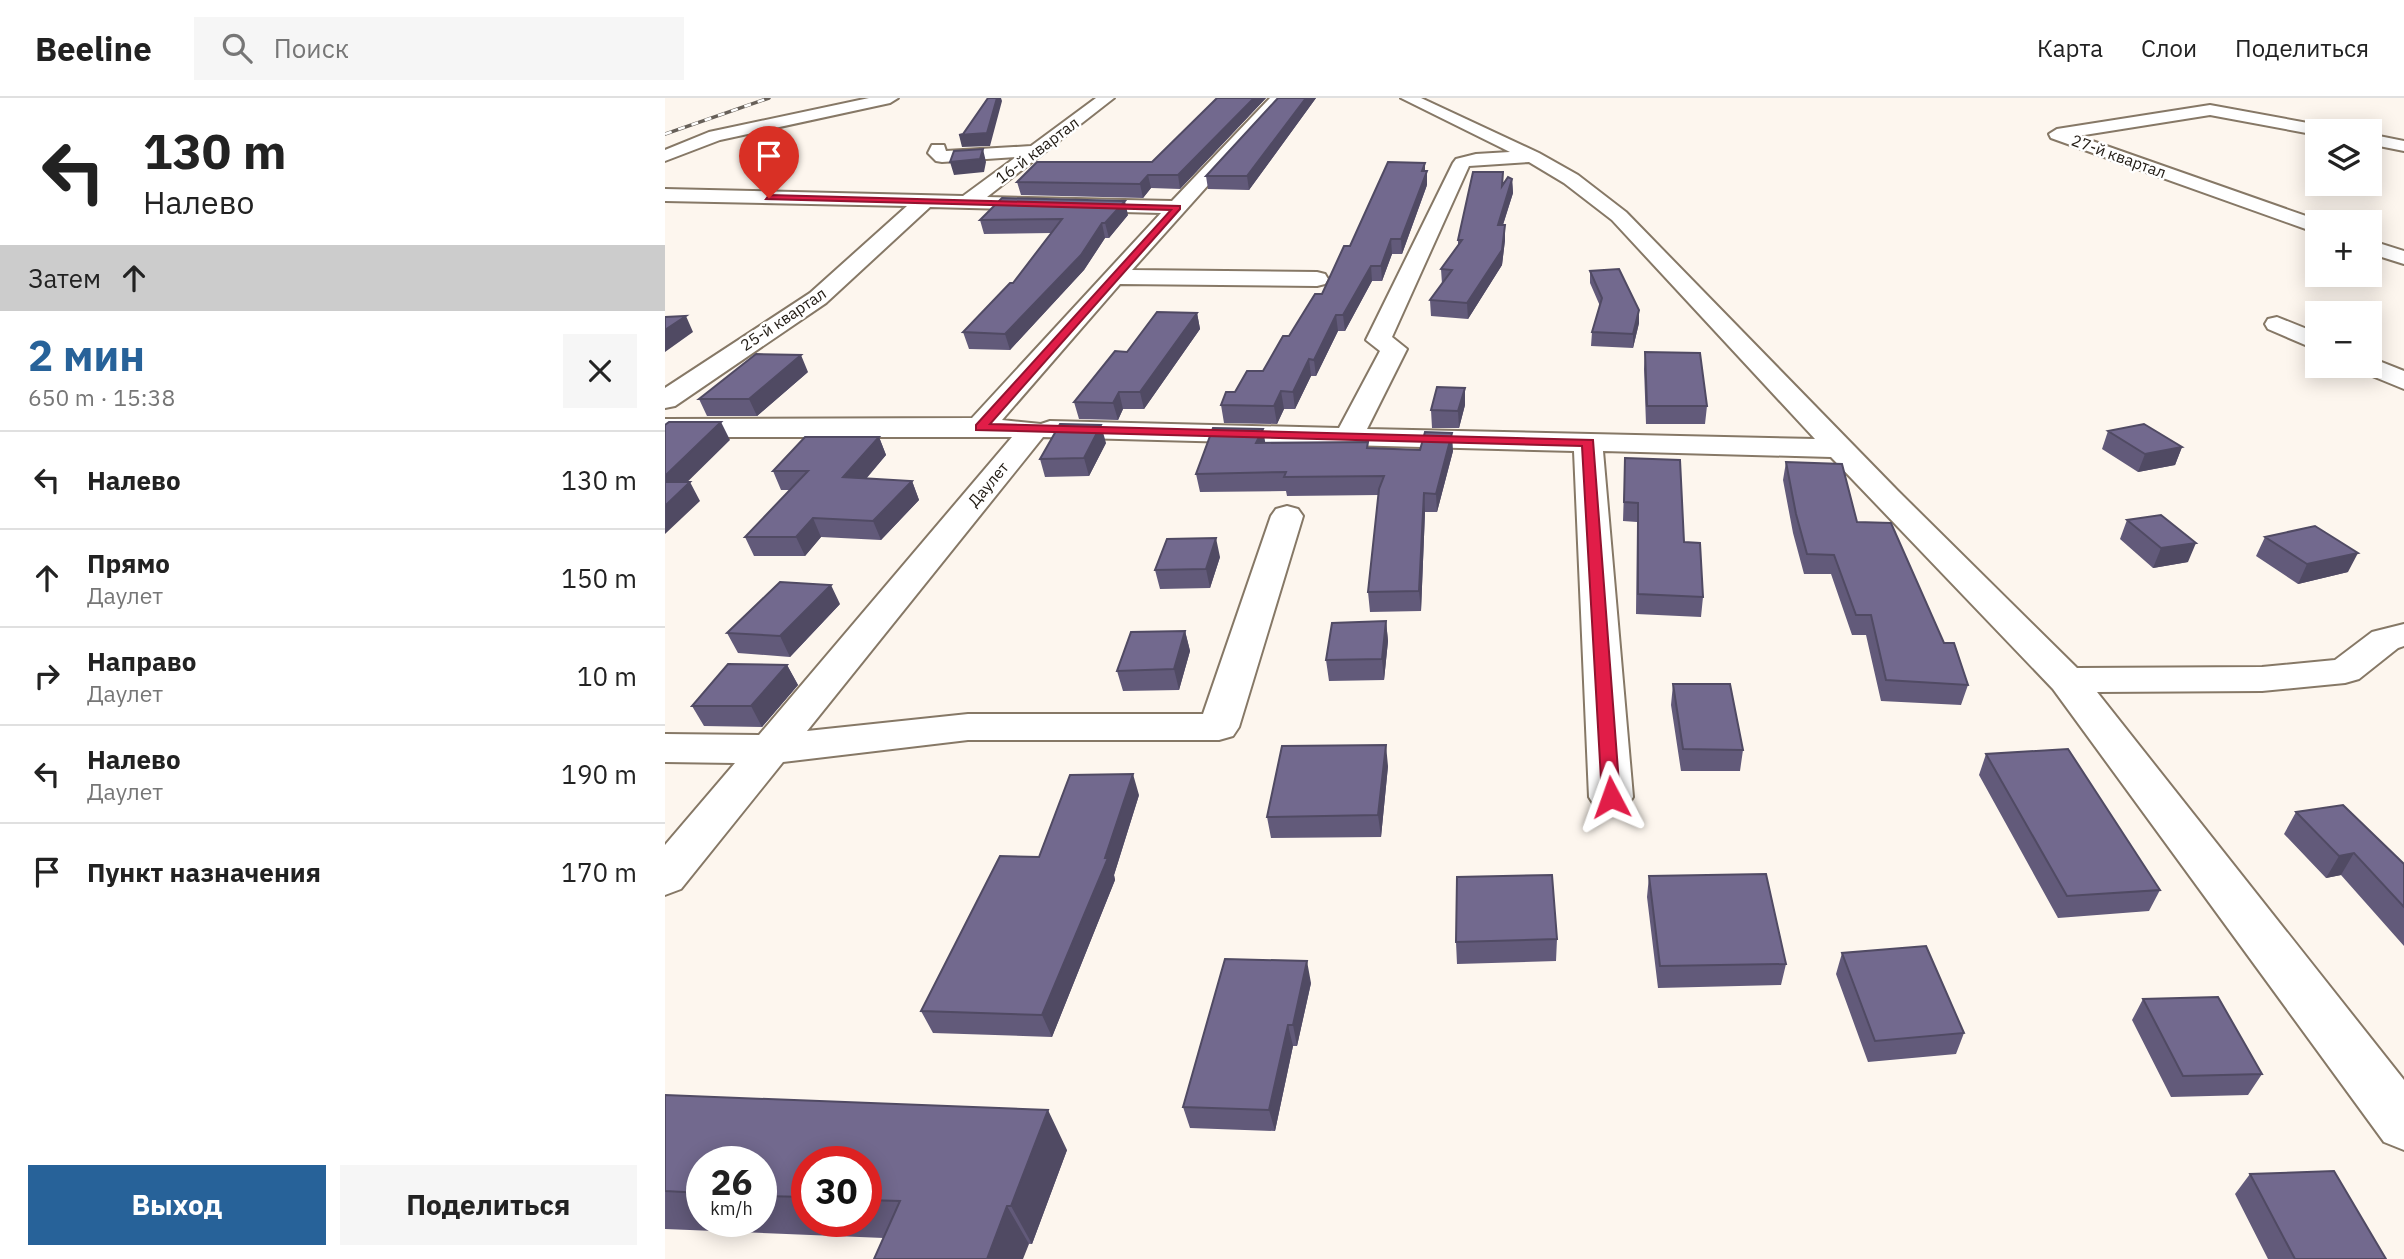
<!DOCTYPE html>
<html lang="ru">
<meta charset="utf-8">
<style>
body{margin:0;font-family:"IBM Plex Sans",sans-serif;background:#f6f6f6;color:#222;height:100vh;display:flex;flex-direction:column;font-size:26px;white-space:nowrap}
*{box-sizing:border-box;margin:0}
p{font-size:23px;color:#767676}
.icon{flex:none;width:38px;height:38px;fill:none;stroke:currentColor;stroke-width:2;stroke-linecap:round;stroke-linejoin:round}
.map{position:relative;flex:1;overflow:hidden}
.sheet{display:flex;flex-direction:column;background:#fff;width:665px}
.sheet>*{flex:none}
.banner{background:#fff;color:#222;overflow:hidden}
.buttons{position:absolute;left:1640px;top:21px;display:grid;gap:14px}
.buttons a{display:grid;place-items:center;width:77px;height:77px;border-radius:0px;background:#fff;box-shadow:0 4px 18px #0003;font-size:35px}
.speed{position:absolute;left:21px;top:1048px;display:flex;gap:14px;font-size:35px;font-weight:700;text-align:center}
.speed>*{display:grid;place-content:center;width:91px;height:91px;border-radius:50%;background:#fff;box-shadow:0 4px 18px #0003;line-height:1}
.speed small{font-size:18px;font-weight:400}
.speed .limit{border:10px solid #d22;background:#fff;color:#111}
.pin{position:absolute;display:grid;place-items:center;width:60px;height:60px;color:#fff;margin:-72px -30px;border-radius:50% 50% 50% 0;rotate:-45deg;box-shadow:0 0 7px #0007}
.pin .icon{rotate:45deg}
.me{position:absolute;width:77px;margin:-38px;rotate:356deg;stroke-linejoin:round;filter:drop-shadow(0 0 5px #0008)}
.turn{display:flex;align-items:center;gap:24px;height:147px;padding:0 28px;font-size:32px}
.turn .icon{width:91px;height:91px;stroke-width:2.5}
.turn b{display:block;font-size:49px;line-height:60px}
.then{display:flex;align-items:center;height:66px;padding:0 28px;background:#0003;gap:14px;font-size:26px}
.round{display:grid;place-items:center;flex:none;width:74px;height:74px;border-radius:0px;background:#f6f6f6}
.head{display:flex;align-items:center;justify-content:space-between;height:119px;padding:0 28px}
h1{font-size:42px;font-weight:800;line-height:52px;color:#276299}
.button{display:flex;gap:14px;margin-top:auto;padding:14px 28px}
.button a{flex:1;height:80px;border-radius:0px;background:#276299;color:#fff;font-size:28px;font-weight:800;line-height:80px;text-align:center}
.button a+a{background:#f6f6f6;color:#222}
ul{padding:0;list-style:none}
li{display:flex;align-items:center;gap:21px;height:98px;padding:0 28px;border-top:2px solid #e0e0e0}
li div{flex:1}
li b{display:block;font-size:26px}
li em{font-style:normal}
header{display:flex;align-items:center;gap:42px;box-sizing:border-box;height:98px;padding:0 35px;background:#fff;border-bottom:2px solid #e0e0e0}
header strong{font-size:33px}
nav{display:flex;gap:38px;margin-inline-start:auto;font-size:24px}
.search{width:490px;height:63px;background:#f6f6f6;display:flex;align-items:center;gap:18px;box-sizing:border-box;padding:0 24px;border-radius:0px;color:#767676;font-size:26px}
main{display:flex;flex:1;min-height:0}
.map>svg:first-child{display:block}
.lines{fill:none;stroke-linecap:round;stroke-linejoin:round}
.minor-casing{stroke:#867866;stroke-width:4}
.minor{fill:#fff;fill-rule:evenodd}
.rail-casing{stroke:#676059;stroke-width:3.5}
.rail{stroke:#fff;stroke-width:2.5;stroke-dasharray:7;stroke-linecap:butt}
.wall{fill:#625a7a;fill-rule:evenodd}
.shaded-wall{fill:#504a63}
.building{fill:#72698e;stroke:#504a63;stroke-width:2}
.route{fill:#e11d48;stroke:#92132f;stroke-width:2}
.labels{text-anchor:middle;stroke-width:5;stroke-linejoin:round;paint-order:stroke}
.far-street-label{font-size:16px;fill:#211b14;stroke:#fff}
</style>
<header>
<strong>Beeline</strong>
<div class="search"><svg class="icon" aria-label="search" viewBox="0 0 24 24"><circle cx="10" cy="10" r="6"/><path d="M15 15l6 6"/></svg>Поиск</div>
<nav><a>Карта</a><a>Слои</a><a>Поделиться</a></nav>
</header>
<main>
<section class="sheet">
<div class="banner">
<div class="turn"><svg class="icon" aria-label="left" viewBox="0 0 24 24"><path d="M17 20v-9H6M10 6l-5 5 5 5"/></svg><div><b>130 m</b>Налево</div></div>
<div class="then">Затем<svg class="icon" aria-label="ahead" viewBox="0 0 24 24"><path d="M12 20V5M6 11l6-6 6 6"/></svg></div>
</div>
<div class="head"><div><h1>2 мин</h1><p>650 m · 15:38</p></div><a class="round"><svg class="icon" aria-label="close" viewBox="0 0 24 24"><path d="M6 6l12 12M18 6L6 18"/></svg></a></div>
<ul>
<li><svg class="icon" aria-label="left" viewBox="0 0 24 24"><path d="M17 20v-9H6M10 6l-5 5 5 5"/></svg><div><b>Налево</b></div><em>130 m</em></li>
<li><svg class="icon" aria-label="ahead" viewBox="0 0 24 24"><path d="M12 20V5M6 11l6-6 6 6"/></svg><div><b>Прямо</b><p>Даулет</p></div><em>150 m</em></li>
<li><svg class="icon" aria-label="right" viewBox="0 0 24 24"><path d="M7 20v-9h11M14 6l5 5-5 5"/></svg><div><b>Направо</b><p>Даулет</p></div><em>10 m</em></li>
<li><svg class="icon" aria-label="left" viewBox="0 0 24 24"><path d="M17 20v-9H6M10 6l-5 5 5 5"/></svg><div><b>Налево</b><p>Даулет</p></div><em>190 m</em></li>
<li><svg class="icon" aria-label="arrive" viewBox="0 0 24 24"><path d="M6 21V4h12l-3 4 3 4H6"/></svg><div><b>Пункт назначения</b></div><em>170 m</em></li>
</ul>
<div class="button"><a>Выход</a><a>Поделиться</a></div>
</section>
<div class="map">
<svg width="1739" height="1161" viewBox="0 0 1739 1161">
<rect width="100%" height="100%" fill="#fdf6ee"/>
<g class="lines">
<g class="minor-casing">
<path id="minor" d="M204,0H233L225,5L55,42L0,63V52L44,34Z
M431,0H449L322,99L507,103L605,0H621L467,172L652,174L660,176L663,181L660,186L652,188L455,186L337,322L376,326L385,323L674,330L715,253L701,242L788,65L791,61L811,56L845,54L736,0H756L874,55L913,77L961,114L1233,393L1412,570L1597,569L1670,562L1707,534L1739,526V548L1733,550L1694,581L1680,585L1597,593L1432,594L1739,982V1052L1719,1044L1388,591L1166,359L938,353L968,699L961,710L946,714L931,710L924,699L909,353L378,339L142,633L303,616H538L606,418L611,411L622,408L633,411L638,418L574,629L568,638L554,642H303L118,664L16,791L0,797V747L70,665L0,664V636L94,637L347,339H0V321L307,320L496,115L265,109L161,205L10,308L0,310V290L145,195L242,108L0,103V91L298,98L351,59L277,64L271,63L263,55L267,47H279L281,53L366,48ZM864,64L899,85L947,122L1150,341L702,331L742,251L727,239L804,68Z
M1545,7L1659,28L1667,33H1652V37L1545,17L1413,38L1658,124H1652V135L1386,40L1384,36L1392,31Z
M1704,36L1739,43V53L1704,46Z
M1704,142L1739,153V166L1704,155Z
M1612,219L1652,235V252L1603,231L1600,226L1603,221Z
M1704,259L1739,273V291L1695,273L1692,268H1704Z"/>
</g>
<use href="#minor" class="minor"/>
<g class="rail-casing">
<path id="rail" d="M0,36L104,0"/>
</g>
<use href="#rail" class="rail"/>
</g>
<path class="wall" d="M552,0H601L515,91L486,90L478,100L356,97L352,84L487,64Z
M613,0H651L584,92L543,91L541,78Z
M838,74V86L847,81L848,95L838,127L840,142L837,167L803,221L766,218L765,202L777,186L776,171L793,147V142Z
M762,87L737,156H727L717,183H707L680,233H673L651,278H646L630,311H619L612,326L559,325L556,307L570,294L598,273L624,238L657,196L685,148Z
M463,117L444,140H440L419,172L345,252L304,251L298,234L348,185L386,135L319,136L315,122Z
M925,173L974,225L968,250L926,248L927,234L935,208L925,185Z
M532,215L535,231L479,311H458L453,322L414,321L409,304L462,254Z
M980,254L1042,308L1040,326H981L979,271Z
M143,274L92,318H42L34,301Z
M800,307L794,330H767L766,312Z
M1443,333L1517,349L1510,367L1473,374L1437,351Z
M214,339L221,357L201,381L247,383L254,402L216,442L156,439L140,458H89L80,439L125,392H116L108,373Z
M441,345L424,378L380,379L375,361Z
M600,345L788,353L772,414H760L756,513L705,514L703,494L714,397L622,398L621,393L535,394L531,376Z
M960,360L1019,444L1038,499L1036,519L971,516L972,424L958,423Z
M1121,364L1192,424L1279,545L1303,587L1296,607L1216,603L1201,537H1187L1166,476H1139L1128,435L1118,382Z
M1462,422L1523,464L1488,470L1455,441Z
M1600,439L1683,474L1633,486L1591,458Z
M555,459L545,490L495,491L490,472Z
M175,506L125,559L73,555L62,535Z
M721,523L723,543L719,582L664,583L661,562Z
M520,533L525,553L514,592L458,593L452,573Z
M122,567L133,587L97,629L39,628L27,608Z
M1008,586L1078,652L1075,673H1016L1006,607Z
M1321,656L1495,792L1484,813L1393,820L1314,677Z
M723,668L716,739L606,740L602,719Z
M474,697L449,777L450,782L387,939L268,935L256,913L374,759Z
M1631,714L1739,766V848L1676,777L1661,780L1619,736Z
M984,778L1121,866L1116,887L993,890L982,799Z
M892,841L891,863L792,866L791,844Z
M1177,855L1299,935L1291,956L1203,964L1171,876Z
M646,885L632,948H628L610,1033L525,1030L518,1009Z
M1478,901L1597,976L1583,997L1506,999L1467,922Z
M0,997L402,1052L367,1146L0,1131ZM37,1064H96V1124H37ZM142,1064H201V1124H142Z
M1585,1076L1721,1161H1603L1570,1096Z"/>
<path class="shaded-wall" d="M332,0H336L337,3L325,48L297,49L294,37L322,35Z
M589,0H601L515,91L513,77Z
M641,0H651L584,92L582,78Z
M318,51L321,64L319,74L289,77L285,64Z
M760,65V77L762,73V87L737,156L736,141Z
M483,77L486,90L478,100L475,86Z
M847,81L848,95L833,142V127Z
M460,103L463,117L444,140L440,125Z
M437,125L440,140L419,172L345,252L340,236Z
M840,127V142L837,167L803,221L802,205Z
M726,141L727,156L717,183L716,168Z
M706,168L707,183L680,233L678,217Z
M974,212V225L968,250V236Z
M532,215L535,231L479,311L475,294Z
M671,217L673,233L651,278L649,262Z
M21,218L28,234L0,254V232Z
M136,257L143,274L92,318L84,301Z
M644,261L646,278L630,311L628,294Z
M800,290V307L794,330L793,313Z
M616,293L619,311L612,326L609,308Z
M454,294L458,311L453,322L448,305Z
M56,324L65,342L3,403L0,398V378Z
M436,327L441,345L424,378L419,360Z
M598,331L601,349L591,345Z
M787,335L788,353L772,414L771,396Z
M214,339L221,357L186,398L178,379Z
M1517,349L1510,367L1473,374L1480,356Z
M247,383L254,402L216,442L208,423Z
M25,384L35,403L0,436V408Z
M759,395L760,414L756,513L754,493Z
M148,420L156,439L140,458L131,439Z
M551,440L555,459L545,490L541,471Z
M1531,445L1523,464L1488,470L1496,450Z
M1693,455L1683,474L1633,486L1642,466Z
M166,487L175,506L125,559L115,538Z
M721,523L723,543L719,582L717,561Z
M520,533L525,553L514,592L509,571Z
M122,567L133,587L97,629L86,608Z
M721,647L723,668L716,739L713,717Z
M468,676L474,697L449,777L450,782L387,939L377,917L440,760Z
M1689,755L1676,777L1661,780L1674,758Z
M642,863L646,885L632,948L628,927Z
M623,927L628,948L610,1033L604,1012Z
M383,1012L402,1052L367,1146L346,1108Z
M342,1108L364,1146L358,1161H322Z"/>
<path class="building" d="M323,0H332L322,35L294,37L298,36Z
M552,0H589L513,77H483L475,86L352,84L372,64H487Z
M613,0H641L582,78H541Z
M318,51L315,61L285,64L289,53Z
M723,64L760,65L757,73H762L736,141H726L716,168H706L678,217H671L649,262L644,261L628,294L616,293L609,308L556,307L561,294H570L582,273H598L618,238H624L650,196H657L679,148H685Z
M808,74H838L837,88L843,79L847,81L833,127H840L837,152L802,205L765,202L787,172L776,171L797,142H793Z
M337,100L460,103L440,125H437L416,157L340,236L298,234L345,185H348L397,121L315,122Z
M954,171L974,212L968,236L927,234L937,200L925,173Z
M492,214L532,215L475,294H454L448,305L409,304L450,253L462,254Z
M21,218L0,232V219Z
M980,254L1035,255L1042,308H982Z
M91,256L136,257L84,301H34Z
M772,289L800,290L793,313L766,312Z
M4,324H56L0,378V327Z
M395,326L436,327L419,360L375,361Z
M1479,326L1517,349L1480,356L1443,333Z
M548,330L598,331L591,345L703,344L702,350L755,352L760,334L787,335L771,396L759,395L754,493L703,494L714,391L719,378L619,379L621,374L531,376Z
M140,339H214L178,379L247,383L208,423L148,420L131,439H80L143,373H108Z
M960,360L1015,362L1019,444L1035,445L1038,499L973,496V405L959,404Z
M1121,364L1177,366L1192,424L1226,425L1279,545H1289L1303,587L1221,582L1206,517H1191L1169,457L1142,456L1131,416Z
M0,384H25L0,408Z
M1496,417L1531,445L1496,450L1462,422Z
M1650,428L1693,455L1642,466L1600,439Z
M551,440L541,471L490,472L502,441Z
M115,484L166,487L115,538L62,535Z
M721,523L717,561L661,562L667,525Z
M520,533L509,571L452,573L466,534Z
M63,566L122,567L86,608H27Z
M1008,586H1065L1078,652L1018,651Z
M721,647L713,717L602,719L617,648Z
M1403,651L1495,792L1402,798L1321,656Z
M468,676L440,760H443L377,917L256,913L335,758L374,759L405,677Z
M1678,707L1739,766V809L1689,755L1674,758L1631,714Z
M1101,776L1121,866L995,868L984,778Z
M887,777L892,841L791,844L792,779Z
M1261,848L1299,935L1210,943L1177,855Z
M560,861L642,863L628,927H623L604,1012L518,1009Z
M1553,899L1597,976L1518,978L1478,901Z
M0,997L383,1012L346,1108H342L322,1161H209L235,1103L201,1102V1064H142V1099L96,1098V1064H37V1095L0,1093Z
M1669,1073L1721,1161H1630L1585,1076Z"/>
<path class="route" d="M104,97L515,108V111L325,326L928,342L955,699L952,703H940L937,699L917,348L311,332V327L506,112L101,101Z"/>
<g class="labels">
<g class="far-street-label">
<text transform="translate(372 52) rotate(-37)" y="6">16-й квартал</text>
<text transform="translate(1454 58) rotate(20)" y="6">27-й квартал</text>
<text transform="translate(118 221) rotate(-34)" y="6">25-й квартал</text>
<text transform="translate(323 386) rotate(-50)" y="6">Даулет</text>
</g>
</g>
</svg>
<div class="buttons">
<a><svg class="icon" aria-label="layers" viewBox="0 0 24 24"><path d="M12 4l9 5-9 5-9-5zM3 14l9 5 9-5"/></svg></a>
<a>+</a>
<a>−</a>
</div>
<div class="speed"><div>26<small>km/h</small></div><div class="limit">30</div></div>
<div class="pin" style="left:104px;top:100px;background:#d93025"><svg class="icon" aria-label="arrive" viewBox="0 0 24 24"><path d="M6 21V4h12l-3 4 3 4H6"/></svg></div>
<svg class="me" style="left:946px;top:699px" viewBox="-20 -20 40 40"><path d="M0-17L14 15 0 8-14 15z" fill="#e11d48" stroke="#fff" stroke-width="4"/></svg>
</div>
</main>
